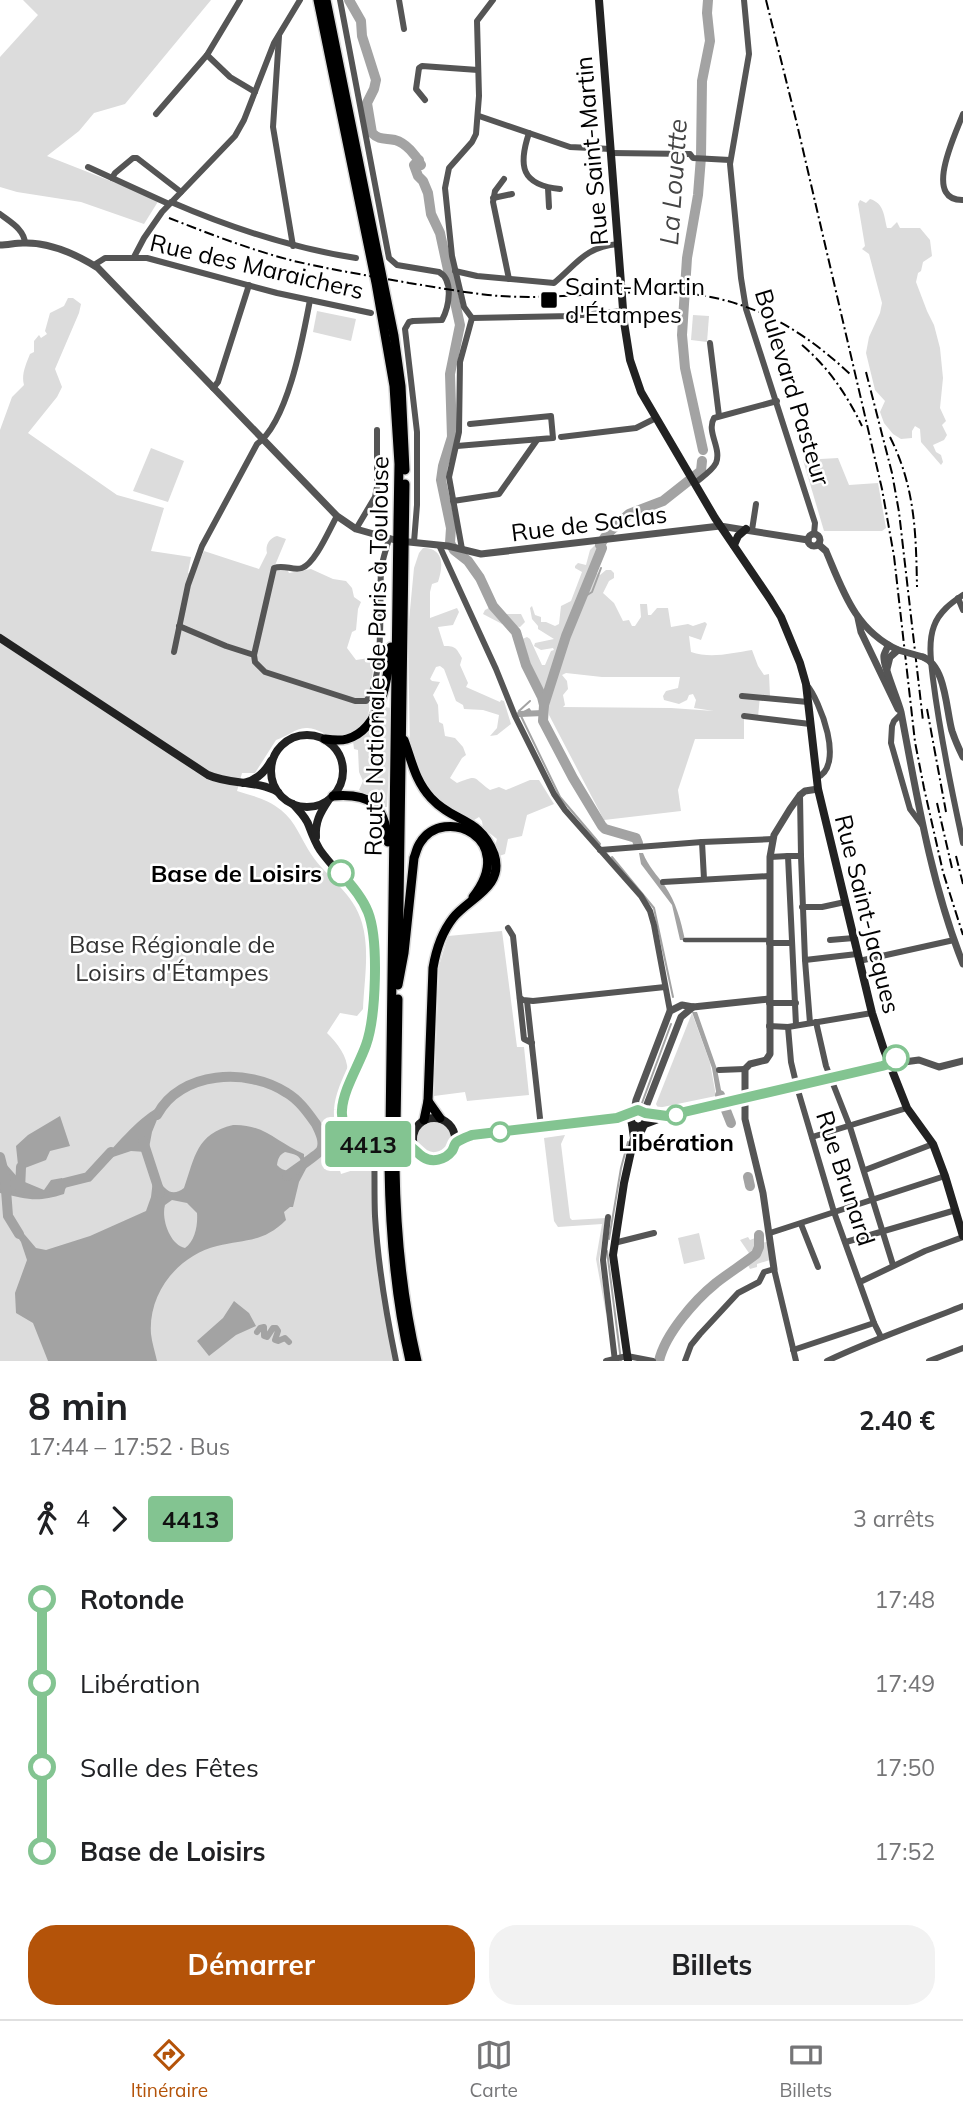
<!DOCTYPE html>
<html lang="fr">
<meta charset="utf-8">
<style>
:root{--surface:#fff;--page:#f2f2f2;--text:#202124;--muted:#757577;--line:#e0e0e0;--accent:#b45309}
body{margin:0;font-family:Mulish,sans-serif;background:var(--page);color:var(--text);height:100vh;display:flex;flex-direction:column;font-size:26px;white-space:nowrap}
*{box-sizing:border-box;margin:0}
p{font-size:23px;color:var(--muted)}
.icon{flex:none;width:38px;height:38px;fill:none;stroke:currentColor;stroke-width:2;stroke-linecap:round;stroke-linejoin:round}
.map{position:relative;height:1361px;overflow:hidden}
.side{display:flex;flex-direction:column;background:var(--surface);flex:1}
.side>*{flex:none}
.badge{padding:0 14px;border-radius:5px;font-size:24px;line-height:46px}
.map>.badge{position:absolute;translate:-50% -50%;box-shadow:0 0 0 4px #fff}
.legs{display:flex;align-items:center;gap:10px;height:77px;padding:0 28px;font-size:23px}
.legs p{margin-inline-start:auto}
.head{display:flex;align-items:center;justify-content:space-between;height:119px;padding:0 28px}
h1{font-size:38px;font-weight:700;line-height:52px}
.button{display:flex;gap:14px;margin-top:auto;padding:14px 28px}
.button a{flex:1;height:80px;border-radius:28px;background:var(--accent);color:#fff;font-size:28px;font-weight:700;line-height:80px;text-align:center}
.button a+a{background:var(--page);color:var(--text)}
ul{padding:0 28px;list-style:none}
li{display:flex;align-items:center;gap:24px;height:84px;font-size:26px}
li i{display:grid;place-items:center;width:10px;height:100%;margin:0 9px;background:currentColor}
li i::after{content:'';width:18px;height:18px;margin:-9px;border:5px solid;border-radius:50%;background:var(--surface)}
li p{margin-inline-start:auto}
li:first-child i{background:linear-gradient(#0000 50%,currentColor 0)}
li:last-child i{background:linear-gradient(currentColor 50%,#0000 0)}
.tabs{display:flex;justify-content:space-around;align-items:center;height:98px;border-top:2px solid var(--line);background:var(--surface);font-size:19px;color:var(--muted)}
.tabs a{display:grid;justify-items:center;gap:4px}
.tabs .current{color:var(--accent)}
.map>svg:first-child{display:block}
.green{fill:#dcdcdc;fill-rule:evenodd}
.water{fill:#a3a3a3;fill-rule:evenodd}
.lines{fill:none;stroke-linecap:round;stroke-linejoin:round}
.stream{stroke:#a3a3a3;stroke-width:2}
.canal{stroke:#a3a3a3;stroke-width:6}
.river{stroke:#a3a3a3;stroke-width:10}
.primary-casing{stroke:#dbdbdb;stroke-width:12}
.pedestrian{stroke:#555;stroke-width:4.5}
.minor{stroke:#555;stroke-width:6}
.tertiary{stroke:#555;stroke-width:7}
.secondary{stroke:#222;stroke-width:8}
.primary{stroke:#000;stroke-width:9}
.rail{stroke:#000;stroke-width:2;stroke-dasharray:10 3.5 2 3.5;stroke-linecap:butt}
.primary-bridge-casing{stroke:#dbdbdb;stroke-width:12;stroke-linecap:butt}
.tertiary-bridge{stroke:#555;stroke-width:7}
.primary-bridge{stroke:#000;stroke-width:9}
.line-1-casing{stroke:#fff;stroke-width:16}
.line-1{stroke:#83c491;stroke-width:10}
.poi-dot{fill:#000;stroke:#fff;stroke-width:2.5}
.stop-1-dot{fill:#fff;stroke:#83c491;stroke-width:3.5}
.labels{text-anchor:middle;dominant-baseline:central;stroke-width:5;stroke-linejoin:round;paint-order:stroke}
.street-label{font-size:24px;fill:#000;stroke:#fff}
.poi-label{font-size:24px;fill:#000;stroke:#fff;text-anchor:start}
.stop-label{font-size:24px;font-weight:bold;fill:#000;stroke:#fff;text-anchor:end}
.park-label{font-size:24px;fill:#333;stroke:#fff}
.water-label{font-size:26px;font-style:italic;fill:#444;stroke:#fff}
</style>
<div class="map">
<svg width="963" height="1361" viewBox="0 0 963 1361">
<rect width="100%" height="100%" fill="#fff"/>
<g class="green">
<polygon points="23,0 211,0 125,104 94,113 79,131 47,156 159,200 144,224 81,202 17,192 0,187 0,57 38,15"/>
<path d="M870 199C884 203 884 216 887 228H891L897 222 900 228H920L930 240 932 256 923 262 921 271 918 273 916 282 927 311 934 325 940 348 943 378 940 408 946 421 942 425 947 435 944 440 933 445 936 452 941 455 943 462 941 465 921 442 920 429 915 426 912 431V438L901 439 893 434 884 423 880 412 885 401 875 390 866 353 869 337 880 313 882 303 869 254 862 249 865 246 858 204 860 200 866 203Z"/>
<path d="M68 298H73L81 304 79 313 55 369 62 387 57 397 28 433 117 495 164 508 151 551 191 557 188 573 194 574 204 551 259 569 267 553C265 546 269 538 277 536L286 539 273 570 287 569 289 573 311 569 333 579 346 581 352 588 354 597 361 602 358 609 356 630 352 632 347 648 356 660 369 658 372 659C374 671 372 680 369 692 367 699 371 707 368 714 364 724 349 736 338 737 327 738 318 727 306 728 295 728 287 737 276 740L255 773H242L237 791C253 796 268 799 281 810 296 822 301 839 311 854 327 878 354 893 362 923 370 950 364 982 363 1009L357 1016 340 1013 327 1033C340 1046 352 1062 346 1081 344 1088 340 1095 338 1102 334 1121 335 1156 341 1174L366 1166 372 1162 379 1279 394 1361H0V430L12 397 24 385C21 375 26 364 30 354L34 352V341L39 335 41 338 47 334 45 331 50 313 64 306Z"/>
<polygon points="317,311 356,319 351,341 313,332"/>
<polygon points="693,315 709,316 707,342 691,340"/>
<polygon points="151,448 184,461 168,502 133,491"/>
<polygon points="838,458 849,485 878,483 886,528 882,531 824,531 803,460"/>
<path d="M597 543 601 544 596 563 597 573 600 575 606 570H611L614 573V578L609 581 603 593 614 603 623 621 629 620 632 626H635L641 617 640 604H647L648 615H651L657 608H668L671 627 688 624 693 626 705 622 707 624 701 640 689 636 691 652C711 659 732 653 752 650L758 666 764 675 769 674 770 696H760L758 717 744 715V739H695L678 790 681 811 604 820 549 715C548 691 536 686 523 669V664L530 661 526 651 517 644 518 641 527 637 530 639 542 665H545L551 651 554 650 553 648 541 650 534 646 535 643 554 639 538 629V626L532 619 530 608 532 606 535 615 541 617V622H546L555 626 559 624 561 606 571 601 582 572 575 568V566L578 563 586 565 590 550ZM566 673 602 677H680L678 688 666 691 663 696 664 700 679 704 687 700 689 695 693 694 696 700 694 708 714 711 671 708 563 707 565 705 563 695 568 689 567 681 562 675Z"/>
<path d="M423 548C445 548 443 567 438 582L432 584 430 592V618L457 608 459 612 453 625 438 627 444 646C456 646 456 648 462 658L460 665 468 683 466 687 500 702 501 700 504 701 511 724 497 735 490 736 497 728 499 715 483 710 464 709 463 705 456 701 444 669 440 666 436 667 430 679 432 681 440 682 433 695 438 705 439 722 443 724 445 736 455 738 463 747 466 755 462 758 450 778 457 783C480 774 472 778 490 790L499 787 506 790 530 780H539L554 804 527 815 522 836 508 839 505 854 496 857 494 849 497 839 483 828 482 821 479 817 474 820H461L423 786 410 751 408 631 414 568 419 553Z"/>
<polygon points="489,608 503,614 521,614 525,622 520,627 502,624 483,614 485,610"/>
<polygon points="386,707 390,708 392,715 391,761 389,766 387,807 384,807 359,790 363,781 359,772 358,750 354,749 353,741 374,726"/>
<polygon points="502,931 517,1047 524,1047 529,1095 467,1101 465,1092 434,1096 439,966 448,936"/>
<polygon points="692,1013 710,1063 716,1096 658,1108 656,1104"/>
<circle cx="434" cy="1139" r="17"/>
<polygon points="565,1135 561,1144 570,1218 572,1220 606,1218 599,1260 607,1310 606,1314 596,1259 602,1224 558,1227 554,1221 544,1138"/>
<polygon points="699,1233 705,1259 684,1264 678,1238"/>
<polygon points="748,1237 750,1240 755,1238 756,1243 768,1242 770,1260 757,1264 757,1267 750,1269 747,1263 749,1261 747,1258 751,1256 740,1240"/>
</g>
<g class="water">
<path d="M639 853H643C648 866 657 875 665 886 676 902 681 921 685 940H680L672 905 641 864Z"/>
<polygon points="692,1012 697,1012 717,1069 722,1095 717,1097 712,1068"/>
<path d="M163 1105 152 1132 149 1148 146 1152 131 1151 101 1161C119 1142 139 1116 163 1105Z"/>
<polygon points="60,1116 70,1146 50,1151 46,1160 25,1168 18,1165 16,1146 28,1135"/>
<path d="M233 1125C265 1124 277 1143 304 1154V1159L308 1165 299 1182 293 1207H290L284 1212 286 1220C263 1243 245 1239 217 1246 177 1256 148 1294 151 1334 152 1343 155 1352 157 1361H48L33 1323 16 1313 15 1293 27 1260 21 1242 9 1224 14 1222 36 1248 46 1250 90 1236 146 1211 151 1197 153 1180 157 1178C165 1189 171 1198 184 1188 195 1157 196 1134 233 1125ZM285 1152C294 1154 302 1155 301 1165 293 1172 284 1173 277 1165 278 1159 279 1155 285 1152ZM172 1200 187 1203 197 1213C198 1225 195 1241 185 1248 170 1245 161 1219 165 1205Z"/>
<path d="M5 1163 20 1180 44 1190 51 1180 62 1178 66 1186 64 1194C36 1203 28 1199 0 1193V1164Z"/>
<polygon points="234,1301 249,1313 256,1326 236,1335 209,1356 197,1341 223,1318"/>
</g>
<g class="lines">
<g class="stream">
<polyline points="581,599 592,592 601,568"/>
<polyline points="530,701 519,711 520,714 560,797 600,844"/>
<polyline points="520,714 529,709 532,714 543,713"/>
<polyline points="612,857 654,908 673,997"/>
<polyline points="642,1103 671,1024"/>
<polyline points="609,1239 621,1168 628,1142"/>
<polyline points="607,1251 621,1361"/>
</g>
<g class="canal">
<polyline points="520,714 543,713"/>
<polyline points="257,1332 260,1328 264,1327 264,1336 267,1337 273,1328 276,1328 278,1331 275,1340 278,1341 285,1338 289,1342"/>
</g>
<g class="river">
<path d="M349 0 361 21 362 36 376 80 374 89 367 103 372 133C379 140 385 138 395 140 406 143 416 155 421 165"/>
<polyline points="419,160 414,165 418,176 423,181 428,193 431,214 440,233 460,325 450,374 452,437 443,466 441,480 451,528 450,543 454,550 468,561 480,578 493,606 516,632 526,665 542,697 544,705 543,721 573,778 602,826 605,829 636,838 638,843"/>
<polyline points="703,450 685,368 682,335 687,258 698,195 701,157 702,81 710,41 707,13 708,0"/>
<polyline points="544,705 566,636 602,548 600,545 607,534 629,514 663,501 701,471 702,461"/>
<polyline points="720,1095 731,1123"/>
<path d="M157 1115C180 1071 248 1067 287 1093 299 1100 308 1113 316 1124 320 1132 325 1142 321 1150 319 1154 293 1171 287 1176"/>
<polyline points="143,1141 160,1193"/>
<polyline points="0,1157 5,1177 8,1216 19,1234"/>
<polyline points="748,1177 750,1186"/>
<polyline points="20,1190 21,1167"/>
<polyline points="54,1191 64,1183 88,1177 111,1152"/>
<path d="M659 1361C665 1334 695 1300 716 1283 729 1273 743 1264 756 1254L759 1247V1235"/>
</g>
<g class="primary-casing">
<g id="primary">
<polyline points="318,0 376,283 394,386 399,464 398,521 390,1129"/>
<polyline points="326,0 394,336 401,386 405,470"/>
<path d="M325 739C332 740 340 741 347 739 382 729 388 676 391 647"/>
<path d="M404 740C412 761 415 781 431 798 454 823 480 817 494 854 505 887 469 898 453 918 442 932 436 950 433 968L428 1101 424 1120"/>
<path d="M333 796C370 793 385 804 388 842"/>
<polyline points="398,974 405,484"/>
<path d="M398 985 404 953 414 858C416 853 417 847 420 843 444 804 519 839 473 897"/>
<polyline points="428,1101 440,1118"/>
<polyline points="396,1127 398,999"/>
<path d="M389 1167C390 1233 395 1297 410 1361"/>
<path d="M395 1167C396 1233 402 1297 417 1361"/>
</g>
</g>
<polyline class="pedestrian" points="685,940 769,940"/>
<g class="minor">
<path d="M340 0 389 258 397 265 439 272C454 280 449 307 442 320L413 321 409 322 405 329 417 432V505L414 542"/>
<polyline points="399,0 404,29"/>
<polyline points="744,0 749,54 730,164 741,278 746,309 815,523 814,534"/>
<polyline points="279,36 273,127 293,246"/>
<polyline points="207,55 230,77 255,92"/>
<polyline points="425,100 416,89 419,68 422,66 478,70"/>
<polyline points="156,114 207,55 240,0"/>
<path d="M963 114C956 133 922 201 963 200"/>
<polyline points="479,116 570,147 611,149"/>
<path d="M529 133C518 166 521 185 560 189"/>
<polyline points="611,153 690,154 693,158 730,160"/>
<polyline points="88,167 169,204"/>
<polyline points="112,178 115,173 133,158 137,158 181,192"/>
<polyline points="504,179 495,191 493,202 509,279"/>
<polyline points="548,188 549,207"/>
<polyline points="493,198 512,194"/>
<path d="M171 202C231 228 291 248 356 258"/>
<path d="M0 214C10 222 24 229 25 243"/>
<polyline points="134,257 144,238 162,212 235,136 244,120 274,43 300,0"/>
<polyline points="94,265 105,258 147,258 277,293 371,313"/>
<path d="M455 271 477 276 554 283C578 263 585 247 618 244"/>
<polyline points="472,318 464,307 452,256 445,188 449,168 472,142 476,134 479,96 477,21 493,0"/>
<polyline points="472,318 572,316 623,311"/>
<polyline points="710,343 719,416"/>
<polyline points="213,388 218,382 249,285"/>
<polyline points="561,437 636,428 656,418"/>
<polyline points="457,446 553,438 551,416 470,424"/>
<path d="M695 483C702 477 712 471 716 463 722 448 706 432 714 418L777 401"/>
<polyline points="453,501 499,494 537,440"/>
<polyline points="356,529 375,497 377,487 377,430"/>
<polyline points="752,530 756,504"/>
<polyline points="439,545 496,669 515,716 554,794 565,810 641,896 650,911 654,925 670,1011"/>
<polyline points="462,549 449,477 459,432 460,362 472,318"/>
<path d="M963 595C951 603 939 612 934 626 928 642 931 662 933 679 940 734 951 788 963 843"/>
<polyline points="958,598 963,610"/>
<path d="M179 626 226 646 254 655 255 662 265 672 355 701H366C385 683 379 598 381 571 382 560 386 550 389 539"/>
<path d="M174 652 188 585 202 546 257 444C288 422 303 337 310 300"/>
<path d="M254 655 274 568C284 564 293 571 302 568 315 564 330 528 337 516"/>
<path d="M806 684C820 700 846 767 816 778"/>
<polyline points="742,696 808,702"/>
<polyline points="901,714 894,721 892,726 891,743 910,809 922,825"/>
<polyline points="744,716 810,724"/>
<polyline points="800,795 801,856"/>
<polyline points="702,842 704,879"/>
<polyline points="600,850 702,842 773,839"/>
<polyline points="770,857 788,856"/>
<polyline points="663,882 769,876"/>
<polyline points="802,907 822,907 845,902"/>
<polyline points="508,928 513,936 524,1039 532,1043"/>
<polyline points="830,940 854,938"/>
<polyline points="769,943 792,943"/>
<polyline points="805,960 857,954"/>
<polyline points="859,961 954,940"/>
<polyline points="520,998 523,1000 533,1001 665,987"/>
<polyline points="527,1001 541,1127"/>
<polyline points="769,1003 796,1003"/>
<polyline points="816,1022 826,1066 850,1127 893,1265"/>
<polyline points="796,1025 788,856 801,856 805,960 810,1023"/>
<polyline points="769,1026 788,1027 872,1013"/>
<polyline points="788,1027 791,1062 797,1087 834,1212 874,1323 881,1337"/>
<polyline points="719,1070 745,1069"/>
<polyline points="812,1137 907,1108"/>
<path d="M374 1145C375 1169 374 1193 375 1216 378 1265 386 1313 396 1361"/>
<polyline points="865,1170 933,1144"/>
<polyline points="608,1217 603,1260 615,1361"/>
<polyline points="801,1224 818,1267"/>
<polyline points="770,1233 945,1176"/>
<polyline points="846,1242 956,1210"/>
<polyline points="614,1243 654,1233"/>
<polyline points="860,1282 925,1251 963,1237"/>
<polyline points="793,1350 874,1323"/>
<polyline points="606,1361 627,1356 653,1361"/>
<polyline points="685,1361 691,1345 700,1334 738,1293 759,1282 764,1272 774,1269 796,1361"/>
<path d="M827 1361C871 1340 918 1324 963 1306"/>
<polyline points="929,1361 963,1348"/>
</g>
<g class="tertiary">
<path d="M0 245C8 245 15 243 23 243 50 242 76 254 98 268L337 516 356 529 395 540"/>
<circle cx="814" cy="540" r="6"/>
<polyline points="409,542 448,546 481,554 720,526 808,540"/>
<path d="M818 544 826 551C843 591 855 630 898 650L890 657 887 669"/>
<polyline points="858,618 861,632 898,709"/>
<path d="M888 645C887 649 885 652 884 655 882 664 898 699 901 712 917 797 931 883 963 964"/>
<path d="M923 657C946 666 946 710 952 731 955 740 959 749 963 757"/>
<polyline points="889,1064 919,1060 939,1067 963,1061"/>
<polyline points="634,1111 636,1100 670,1011 682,1005 693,1007 769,999"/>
<polyline points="644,1112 681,1017 693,1007"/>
<polyline points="774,1269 763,1193 745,1119 745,1069 750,1064 766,1060 770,1054 770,857 774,835 790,809 800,795 805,791 818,789"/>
</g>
<g class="secondary">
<polyline points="599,0 624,322 630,360 641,392 715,518 770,599 781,617 800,663 806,684 818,789 872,1013 884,1050 907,1108 933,1144 945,1176 963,1236"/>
<polyline points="734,545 738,536 746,529"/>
<path d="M0 638 208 775C230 785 257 780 278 792"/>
<circle cx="307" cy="771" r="36"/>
<path d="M244 783C257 780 265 772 271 761"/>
<path d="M293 804C299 811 306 817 309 826 312 834 315 842 320 850 339 877 366 894 373 928 377 951 375 1001 371 1024 367 1052 331 1107 347 1130 362 1153 380 1141 400 1143 405 1143 411 1146 415 1148"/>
<path d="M316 837C315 822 320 813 328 801"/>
<circle cx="434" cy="1139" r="21"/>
<polyline points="645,1124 666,1116 889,1064"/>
<polyline points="636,1142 647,1118 642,1110 634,1111 630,1117 632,1124 638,1127 643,1125"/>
<polyline points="455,1143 472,1135 617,1118 632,1112"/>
<polyline points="628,1361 613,1255 624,1183 634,1138 632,1124"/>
</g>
<use href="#primary" class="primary"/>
<g class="rail">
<polyline points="766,0 796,120 882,489 894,556 915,742 924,788 943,872 963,935"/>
<path d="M169 218C210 234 251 250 294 261 332 270 371 276 409 283 435 287 461 292 488 295 546 301 604 291 662 292 739 293 797 324 851 375"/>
<path d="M802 345C829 368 847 395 862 426"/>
<polyline points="866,372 892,473 899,512 923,721"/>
<path d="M890 437C915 487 916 532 917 587"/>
<polyline points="927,709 946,812"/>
<polyline points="937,803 952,868"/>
<polyline points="956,856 963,884"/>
</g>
<g class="primary-bridge-casing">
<g id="primary-bridge">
<polyline points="389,1167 390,1138"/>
<polyline points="395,1167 396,1127"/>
</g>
</g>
<polyline class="tertiary-bridge" points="898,650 923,657"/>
<use href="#primary-bridge" class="primary-bridge"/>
</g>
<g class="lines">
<g class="line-1-casing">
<path id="line-1" d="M341 873C351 885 362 897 368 912 379 940 376 1017 366 1045 359 1065 343 1090 342 1110 341 1121 346 1132 355 1138 371 1150 384 1140 401 1143 412 1144 415 1152 423 1157 432 1163 445 1160 452 1151 454 1148 454 1144 457 1142 461 1139 467 1137 472 1135L617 1118 638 1110 645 1113 667 1116 882 1066 889 1064 896 1058"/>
</g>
<use href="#line-1" class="line-1"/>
</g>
<rect class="poi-dot" x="540" y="291" width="18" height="18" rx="3.5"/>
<g class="stop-1-dot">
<circle cx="341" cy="873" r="12"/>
<circle cx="896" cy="1058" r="12"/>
<circle cx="676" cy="1115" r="9"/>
<circle cx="500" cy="1132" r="9"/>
</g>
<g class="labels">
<g class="street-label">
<text transform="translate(591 151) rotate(-95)">Rue Saint-Martin</text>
<text transform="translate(257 266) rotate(13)">Rue des Maraichers</text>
<text transform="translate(793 387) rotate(73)">Boulevard Pasteur</text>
<text transform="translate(589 523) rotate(-7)">Rue de Saclas</text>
<text transform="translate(376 656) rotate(-89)">Route Nationale de Paris à Toulouse</text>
<text transform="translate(868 914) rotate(76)">Rue Saint-Jacques</text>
<text transform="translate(846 1178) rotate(72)">Rue Brunard</text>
</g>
<g class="poi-label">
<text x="565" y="286">Saint-Martin<tspan x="565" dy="28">d'Étampes</tspan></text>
</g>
<g class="stop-label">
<text x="322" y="873">Base de Loisirs</text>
<text x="676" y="1142" text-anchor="middle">Libération</text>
</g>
<g class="park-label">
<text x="172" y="944">Base Régionale de<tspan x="172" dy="28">Loisirs d'Étampes</tspan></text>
</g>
<g class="water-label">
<text transform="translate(673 182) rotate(-86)">La Louette</text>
</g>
</g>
</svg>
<b class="badge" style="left:368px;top:1144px;background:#83c491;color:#111">4413</b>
</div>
<section class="side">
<div class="head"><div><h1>8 min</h1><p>17:44 – 17:52 · Bus</p></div><b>2.40 €</b></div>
<div class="legs"><svg class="icon" aria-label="walk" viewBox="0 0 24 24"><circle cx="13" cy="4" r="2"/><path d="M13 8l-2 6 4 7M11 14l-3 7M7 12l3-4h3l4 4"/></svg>4<svg class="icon" aria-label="forward" viewBox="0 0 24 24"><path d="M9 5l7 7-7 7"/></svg><b class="badge" style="background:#83c491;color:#111">4413</b><p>3 arrêts</p></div>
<ul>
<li><i style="color:#83c491"></i><b>Rotonde</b><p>17:48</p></li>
<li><i style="color:#83c491"></i><span>Libération</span><p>17:49</p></li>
<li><i style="color:#83c491"></i><span>Salle des Fêtes</span><p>17:50</p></li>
<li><i style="color:#83c491"></i><b>Base de Loisirs</b><p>17:52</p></li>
</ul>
<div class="button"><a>Démarrer</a><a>Billets</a></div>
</section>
<nav class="tabs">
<a class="current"><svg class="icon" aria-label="directions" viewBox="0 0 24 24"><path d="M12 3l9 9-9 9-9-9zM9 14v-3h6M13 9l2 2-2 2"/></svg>Itinéraire</a>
<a><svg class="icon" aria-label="map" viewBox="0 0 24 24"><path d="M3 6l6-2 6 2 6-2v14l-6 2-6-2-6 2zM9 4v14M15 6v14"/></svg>Carte</a>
<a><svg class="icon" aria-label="tickets" viewBox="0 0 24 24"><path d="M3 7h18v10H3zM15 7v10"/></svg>Billets</a>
</nav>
